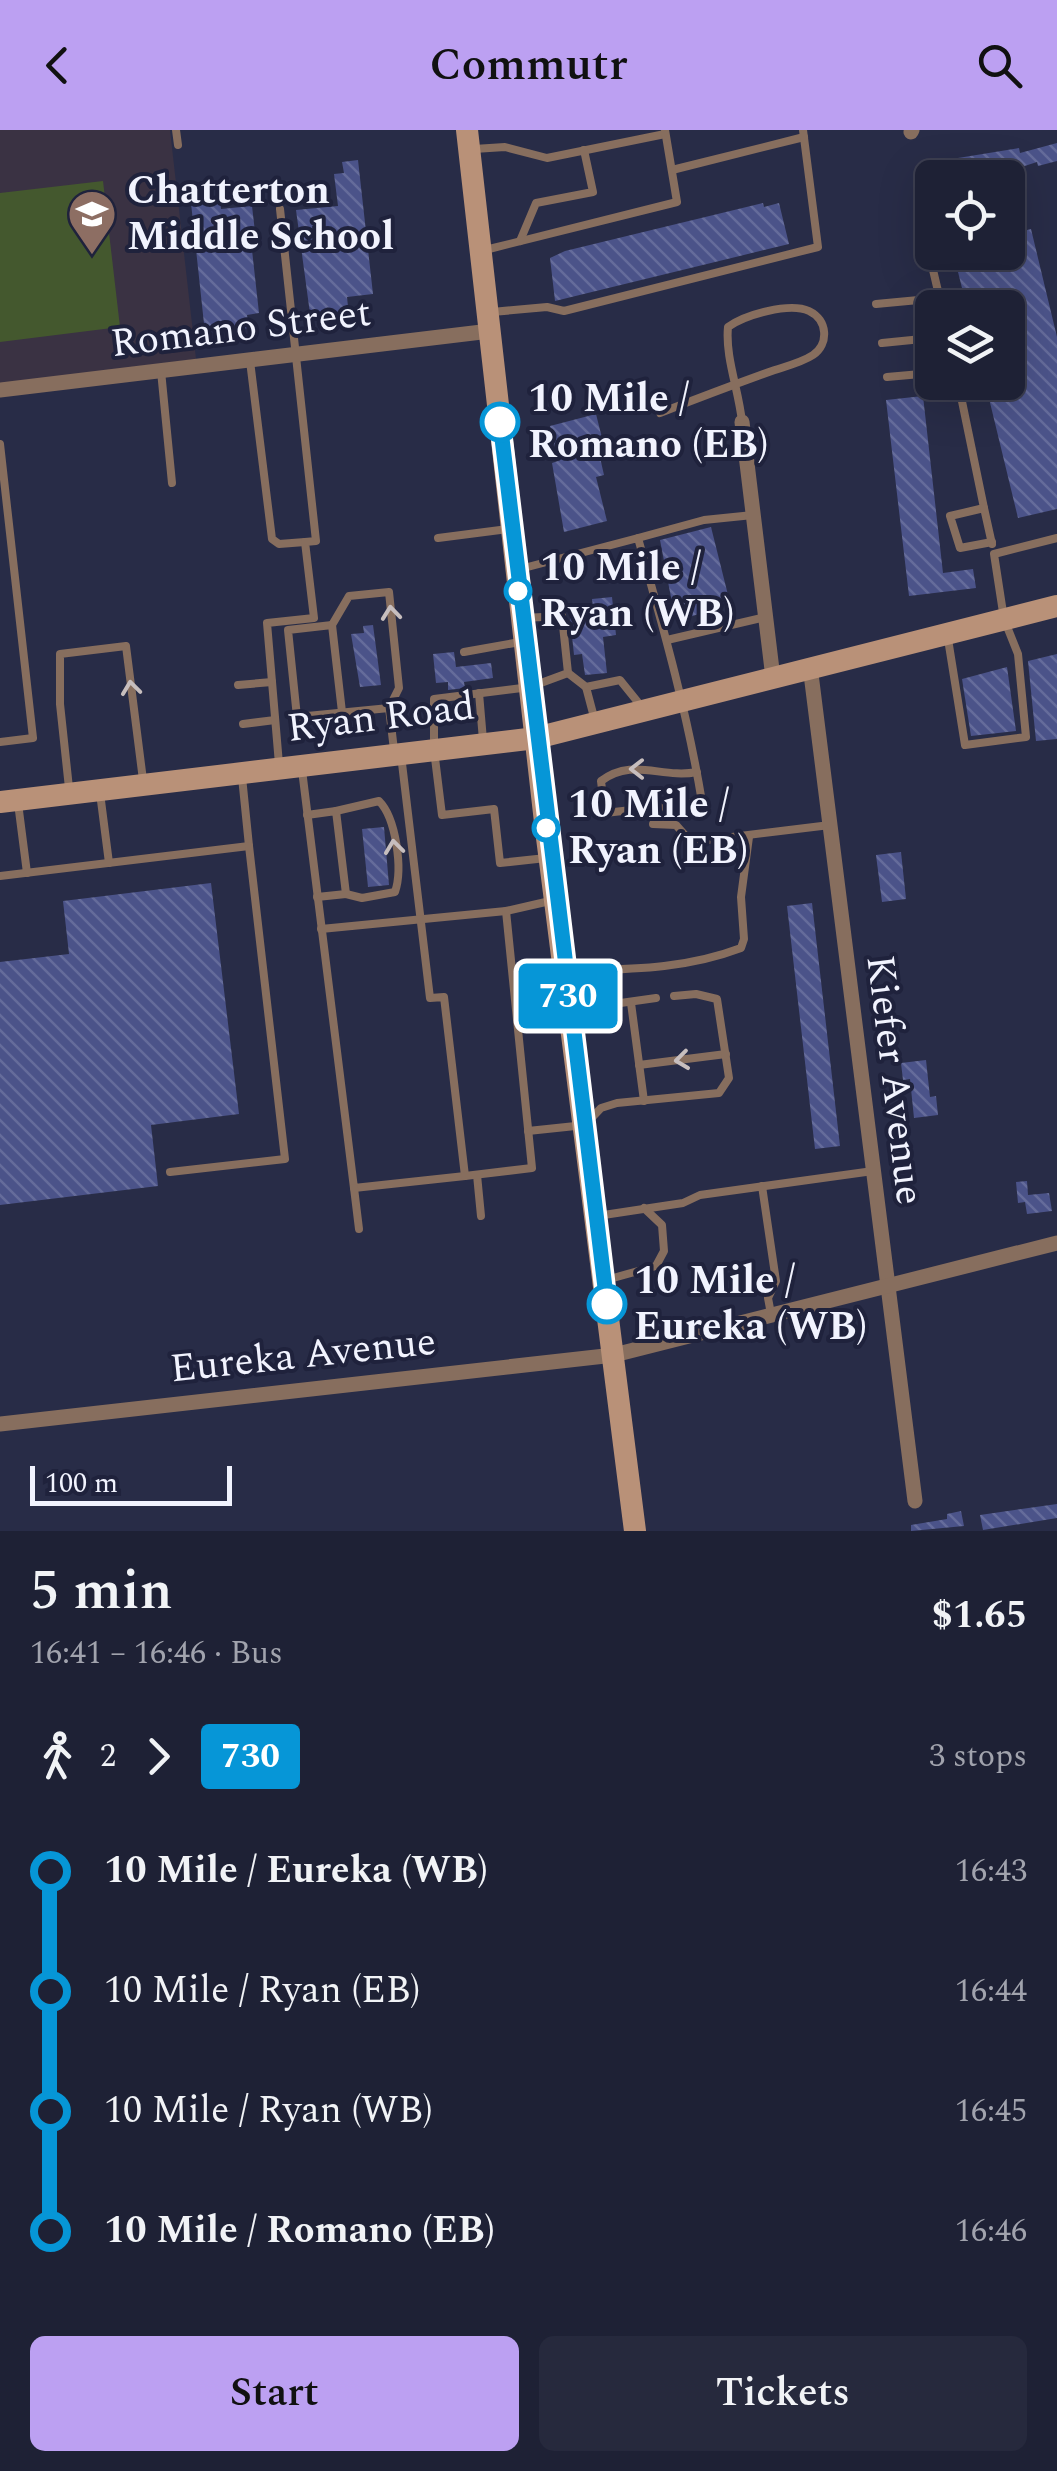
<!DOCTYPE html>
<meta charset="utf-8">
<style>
:root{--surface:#1e2135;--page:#26293d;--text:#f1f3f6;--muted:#a1a3ad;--line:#3c3e50;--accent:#bca0f2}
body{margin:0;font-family:Spectral,serif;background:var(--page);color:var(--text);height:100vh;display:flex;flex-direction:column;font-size:38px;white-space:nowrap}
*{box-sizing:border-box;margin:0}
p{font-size:32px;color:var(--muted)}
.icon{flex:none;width:55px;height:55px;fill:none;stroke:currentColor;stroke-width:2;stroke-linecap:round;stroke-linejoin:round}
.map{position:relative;height:1401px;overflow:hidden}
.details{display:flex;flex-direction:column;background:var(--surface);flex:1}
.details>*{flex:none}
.badge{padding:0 20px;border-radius:8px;font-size:35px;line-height:65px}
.fabs{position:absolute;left:915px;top:30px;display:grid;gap:20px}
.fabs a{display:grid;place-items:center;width:110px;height:110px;border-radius:15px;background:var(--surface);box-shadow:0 10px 40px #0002,0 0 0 2px var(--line);font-size:50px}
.scale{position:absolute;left:30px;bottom:25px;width:202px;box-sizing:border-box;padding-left:10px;border:5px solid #f1f3fe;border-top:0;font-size:28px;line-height:35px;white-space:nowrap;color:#f1f3fe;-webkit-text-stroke:8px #1f223c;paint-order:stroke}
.map>.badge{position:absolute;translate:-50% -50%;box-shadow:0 0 0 5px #fff}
.legs{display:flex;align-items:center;gap:15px;height:110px;padding:0 30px;font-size:32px}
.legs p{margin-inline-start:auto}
.head{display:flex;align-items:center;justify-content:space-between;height:170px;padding:0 30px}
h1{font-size:55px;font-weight:600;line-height:75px}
.button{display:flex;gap:20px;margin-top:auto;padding:20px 30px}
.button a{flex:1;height:115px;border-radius:15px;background:var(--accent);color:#111;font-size:40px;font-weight:600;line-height:115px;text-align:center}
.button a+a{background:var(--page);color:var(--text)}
ul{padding:0 30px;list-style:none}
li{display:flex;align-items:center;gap:35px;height:120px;font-size:38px}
li i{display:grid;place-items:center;width:15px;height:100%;margin:0 12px;background:currentColor}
li i::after{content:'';width:25px;height:25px;margin:-12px;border:8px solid;border-radius:50%;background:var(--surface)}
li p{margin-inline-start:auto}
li:first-child i{background:linear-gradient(#0000 50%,currentColor 0)}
li:last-child i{background:linear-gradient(currentColor 50%,#0000 0)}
header{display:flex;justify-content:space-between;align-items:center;height:130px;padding:0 30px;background:var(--accent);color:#111;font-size:45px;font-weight:600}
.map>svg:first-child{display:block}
.education{fill:#3a3243}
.park{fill:#44582e}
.building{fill:url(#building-back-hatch)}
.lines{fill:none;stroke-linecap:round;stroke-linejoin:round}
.service{stroke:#876e5e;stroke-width:8}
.minor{stroke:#876e5e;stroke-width:15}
.secondary{stroke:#b99178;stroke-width:22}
.oneway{stroke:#c7bebe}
.line-1-casing{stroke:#fff;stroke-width:22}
.line-1{stroke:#0696d7;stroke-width:15}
.stop-1-dot{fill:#fff;stroke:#0696d7;stroke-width:5}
.labels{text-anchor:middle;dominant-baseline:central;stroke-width:8;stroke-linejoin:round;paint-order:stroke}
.poi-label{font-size:40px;font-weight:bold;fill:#f1f3fe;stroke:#1f223c;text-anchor:start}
.street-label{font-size:40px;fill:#f1f3fe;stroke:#1f223c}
.stop-label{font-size:40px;font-weight:bold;fill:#f1f3fe;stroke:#1f223c;text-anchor:start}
</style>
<header><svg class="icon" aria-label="back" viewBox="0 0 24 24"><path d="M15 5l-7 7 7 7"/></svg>Commutr<svg class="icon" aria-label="search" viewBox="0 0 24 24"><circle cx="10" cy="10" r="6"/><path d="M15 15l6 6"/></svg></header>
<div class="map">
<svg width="1057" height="1401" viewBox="0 0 1057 1401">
<defs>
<pattern id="building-back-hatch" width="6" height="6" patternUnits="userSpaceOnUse" patternTransform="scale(2.5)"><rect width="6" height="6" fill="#4b5389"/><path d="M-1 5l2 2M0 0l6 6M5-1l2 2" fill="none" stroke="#656c9b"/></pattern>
</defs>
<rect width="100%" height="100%" fill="#282c47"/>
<polygon class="education" points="0,0 170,0 196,229 0,254"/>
<polygon class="park" points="103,51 120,197 0,212 0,63"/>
<g class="building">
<polygon points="1057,13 1057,31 1038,36 1037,32 988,48 963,48 958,28 1019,18 1020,23"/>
<polygon points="358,30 373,164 347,167 349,186 311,191 296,80 338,76 334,44 344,43 342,32"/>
<polygon points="220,70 221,79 252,76 255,102 250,102 259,183 247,185 249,198 205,203 191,73"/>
<polygon points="763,73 764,77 779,73 789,114 555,171 550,128 565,121"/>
<polygon points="1031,99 1057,207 1057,379 1018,388 985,252 1008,252 1008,178 967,178 953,122 1008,122 1008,105"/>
<polygon points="923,266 943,443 973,439 976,458 909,466 886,270"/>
<polygon points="596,284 602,308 596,310 604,345 596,347 607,391 564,402 552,333 558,331 550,296"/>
<polygon points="711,397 730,473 684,489 674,483 660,410"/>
<polygon points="612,467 616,505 603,507 607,543 585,545 582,524 574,525 570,487 594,485 592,469"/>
<polygon points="373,495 381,555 360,557 351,504 364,503 363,496"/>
<polygon points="454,522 456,537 491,533 493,548 464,552 465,558 448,560 448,552 436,553 433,524"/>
<polygon points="1057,524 1057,609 1036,611 1028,531"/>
<polygon points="1007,537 1016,601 971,606 962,549"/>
<polygon points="384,697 389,755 368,757 362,699"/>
<polygon points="901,722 906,769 882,772 876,725"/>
<polygon points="211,753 239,984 151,995 158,1056 0,1075 0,832 69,824 63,771"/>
<polygon points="812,773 840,1016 815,1019 787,776"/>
<polygon points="926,930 930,967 936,966 938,985 914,988 910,949 903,950 901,933"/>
<polygon points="1027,1051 1028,1065 1049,1063 1052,1081 1027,1084 1025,1072 1018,1073 1016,1052"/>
<polygon points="1057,1374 1057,1388 983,1400 980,1385"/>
<polygon points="961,1381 964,1396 911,1401 911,1395 947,1389 947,1384"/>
</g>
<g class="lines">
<g class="service">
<polyline points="176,0 178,15"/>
<polyline points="474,19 505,17 547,28 665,4"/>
<polyline points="672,40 804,7"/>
<polyline points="520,111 536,73 593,62 584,20"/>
<polyline points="485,120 677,72 665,0"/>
<polyline points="929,123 942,178"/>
<polyline points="876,174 940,168"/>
<polyline points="492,182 547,177 564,181 818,117 803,0"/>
<polyline points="882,213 932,208"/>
<polyline points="250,231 272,409 279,414 305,412"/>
<polyline points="161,241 172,353"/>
<polyline points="887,247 932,243"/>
<polyline points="958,252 984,378 950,386 960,418 992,412"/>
<path d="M660 283C696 269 733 255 769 242 783 237 801 233 813 225 829 214 828 190 809 181 789 172 745 185 728 197 725 227 739 261 742 292"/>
<polyline points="0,314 33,608 0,612"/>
<polyline points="984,378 992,414"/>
<polyline points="438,408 508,399"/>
<polyline points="638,408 704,390 753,385"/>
<path d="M520 439 638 408C663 497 687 581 702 672L605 683 601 651C633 627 661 649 697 642"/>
<polyline points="523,488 562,486 568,543 530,557 434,569 434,620 442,685 494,679 500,733 546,728"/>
<polyline points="332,495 288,500 297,587 389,578"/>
<polyline points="948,509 965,615 1026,607 1018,524 1004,489 994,424 1057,408"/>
<polyline points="667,510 766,487"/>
<polyline points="464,522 520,512"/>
<polyline points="568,543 586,557 620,550 641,576"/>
<polyline points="238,555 272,552"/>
<polyline points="586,557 595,591"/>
<polyline points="479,563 483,610"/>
<polyline points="342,582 332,495 349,466 389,462 399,558 389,578 394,620"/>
<polyline points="243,594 275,590"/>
<polyline points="279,634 267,493 314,488 305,412 316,411 280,79"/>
<polyline points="302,640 354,1058 465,1046 444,867 430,868 401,625"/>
<polyline points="69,658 60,574 60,524 126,516 143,650"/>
<polyline points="100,663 109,733"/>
<polyline points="18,673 27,743"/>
<path d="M336 681 379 671C396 688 403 739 395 762L362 768 346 764"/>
<polyline points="307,685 336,681 346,764 317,767"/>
<polyline points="653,694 676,695 691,712 830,695"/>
<polyline points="0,746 249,716 242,647"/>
<polyline points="321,799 506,781 550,771"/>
<path d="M566 841C627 839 683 840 741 818L744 809 741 767 749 707"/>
<polyline points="631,873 644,971"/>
<polyline points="571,880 656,868"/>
<polyline points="639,935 726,924"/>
<polyline points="528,1001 585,995 601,978 617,973 719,963 729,948 717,869 696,864 674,866"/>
<polyline points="170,1042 285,1029 249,716"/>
<polyline points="477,1045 481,1086"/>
<polyline points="465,1046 532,1038 506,781"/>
<polyline points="762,1056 776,1151 768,1168 771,1184"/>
<polyline points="354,1058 359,1099"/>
<polyline points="597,1086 683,1073 700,1065 873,1041"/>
<polyline points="606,1150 656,1136 664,1121 662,1095 644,1078"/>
</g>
<g class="minor">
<polyline points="911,2 912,0"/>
<polyline points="0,260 490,201"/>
<polyline points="742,292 773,548"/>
<polyline points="810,536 915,1371"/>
<polyline points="0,1294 614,1225 1057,1113"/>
</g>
<g class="secondary">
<polyline points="467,0 545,692 635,1401"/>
<polyline points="0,672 536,608 1057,476"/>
</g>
</g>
<defs><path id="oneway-chevron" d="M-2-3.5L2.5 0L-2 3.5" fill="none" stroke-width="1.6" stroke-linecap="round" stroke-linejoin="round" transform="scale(2.5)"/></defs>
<g class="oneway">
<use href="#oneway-chevron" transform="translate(391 483) rotate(-96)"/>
<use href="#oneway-chevron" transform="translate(131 558) rotate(-97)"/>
<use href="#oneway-chevron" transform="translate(637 639) rotate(-180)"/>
<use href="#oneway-chevron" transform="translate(394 717) rotate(-97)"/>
<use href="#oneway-chevron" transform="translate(682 930) rotate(173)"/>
</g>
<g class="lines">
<g class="line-1-casing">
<polyline id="line-1" points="500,292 607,1174"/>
</g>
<use href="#line-1" class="line-1"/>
</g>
<defs>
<g id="school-pin" transform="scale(2.5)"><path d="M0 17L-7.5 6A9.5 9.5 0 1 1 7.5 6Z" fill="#8d6e63" stroke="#1f223c"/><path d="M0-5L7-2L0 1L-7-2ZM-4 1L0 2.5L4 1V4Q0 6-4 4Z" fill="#fff"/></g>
</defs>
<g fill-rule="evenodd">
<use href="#school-pin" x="92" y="84"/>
</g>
<g class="stop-1-dot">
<circle cx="500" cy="292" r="18"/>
<circle cx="518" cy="461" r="12"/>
<circle cx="546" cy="698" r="12"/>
<circle cx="607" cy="1174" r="18"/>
</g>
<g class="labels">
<g class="poi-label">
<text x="127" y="61">Chatterton<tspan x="127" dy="46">Middle School</tspan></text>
</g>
<g class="street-label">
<text transform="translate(241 199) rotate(-7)">Romano Street</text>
<text transform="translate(381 588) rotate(-7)">Ryan Road</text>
<text transform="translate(894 950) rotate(83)">Kiefer Avenue</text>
<text transform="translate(303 1226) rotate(-6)">Eureka Avenue</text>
</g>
<g class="stop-label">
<text x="528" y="269">10 Mile /<tspan x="528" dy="46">Romano (EB)</tspan></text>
<text x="540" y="438">10 Mile /<tspan x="540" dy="46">Ryan (WB)</tspan></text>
<text x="568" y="675">10 Mile /<tspan x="568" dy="46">Ryan (EB)</tspan></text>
<text x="634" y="1151">10 Mile /<tspan x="634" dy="46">Eureka (WB)</tspan></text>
</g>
</g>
</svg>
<div class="fabs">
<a><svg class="icon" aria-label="locate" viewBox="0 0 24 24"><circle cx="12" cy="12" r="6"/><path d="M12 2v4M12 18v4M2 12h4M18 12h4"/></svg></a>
<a><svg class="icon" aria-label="layers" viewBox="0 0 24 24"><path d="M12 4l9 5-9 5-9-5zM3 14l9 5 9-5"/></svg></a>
</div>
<div class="scale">100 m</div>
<b class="badge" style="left:568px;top:866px;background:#0696d7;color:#fff">730</b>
</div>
<section class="details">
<div class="head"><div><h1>5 min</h1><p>16:41 – 16:46 · Bus</p></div><b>$1.65</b></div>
<div class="legs"><svg class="icon" aria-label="walk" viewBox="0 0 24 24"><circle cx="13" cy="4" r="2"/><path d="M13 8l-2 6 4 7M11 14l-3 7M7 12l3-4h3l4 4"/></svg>2<svg class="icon" aria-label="forward" viewBox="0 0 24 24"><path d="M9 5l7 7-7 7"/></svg><b class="badge" style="background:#0696d7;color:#fff">730</b><p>3 stops</p></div>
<ul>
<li><i style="color:#0696d7"></i><b>10 Mile / Eureka (WB)</b><p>16:43</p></li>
<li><i style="color:#0696d7"></i><span>10 Mile / Ryan (EB)</span><p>16:44</p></li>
<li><i style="color:#0696d7"></i><span>10 Mile / Ryan (WB)</span><p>16:45</p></li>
<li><i style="color:#0696d7"></i><b>10 Mile / Romano (EB)</b><p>16:46</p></li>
</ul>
<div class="button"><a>Start</a><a>Tickets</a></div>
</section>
